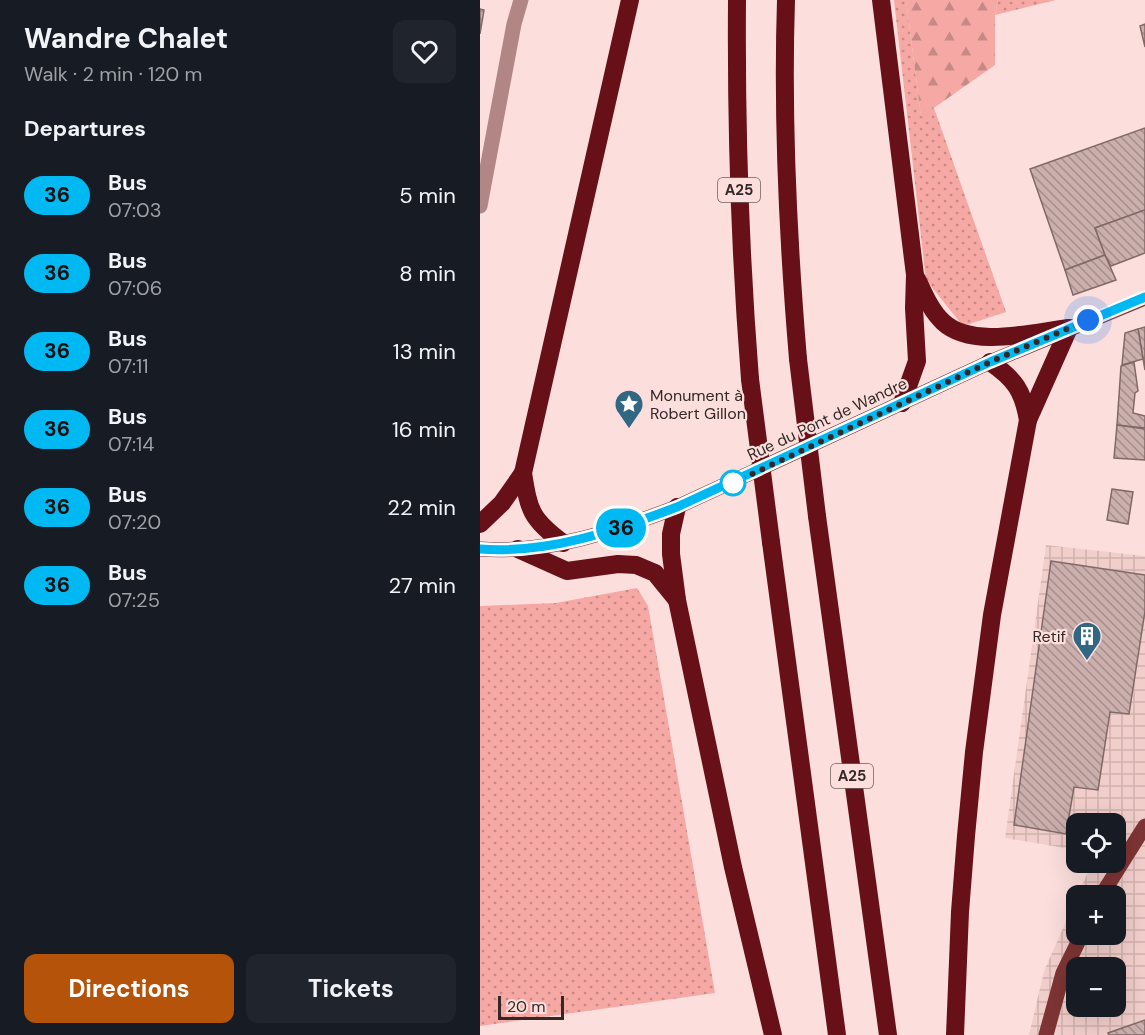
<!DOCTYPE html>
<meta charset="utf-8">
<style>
:root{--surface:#171b24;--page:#20242c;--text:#f1f3f6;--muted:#9ea1a6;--accent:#b45309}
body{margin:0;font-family:"DM Sans",sans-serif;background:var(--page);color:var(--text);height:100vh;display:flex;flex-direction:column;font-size:22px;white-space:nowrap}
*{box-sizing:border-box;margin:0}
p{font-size:20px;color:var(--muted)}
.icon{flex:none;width:33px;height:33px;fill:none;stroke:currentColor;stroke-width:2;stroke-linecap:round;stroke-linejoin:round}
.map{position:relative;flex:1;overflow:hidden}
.side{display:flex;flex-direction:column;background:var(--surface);width:480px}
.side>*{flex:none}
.badge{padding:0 12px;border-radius:20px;font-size:21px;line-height:39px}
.tools{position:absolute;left:586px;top:813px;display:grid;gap:12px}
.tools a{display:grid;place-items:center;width:60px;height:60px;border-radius:12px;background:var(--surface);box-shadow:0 6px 24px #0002;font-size:30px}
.scale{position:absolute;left:18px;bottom:15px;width:66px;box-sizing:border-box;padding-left:6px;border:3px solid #332827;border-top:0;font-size:16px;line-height:21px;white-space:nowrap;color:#332827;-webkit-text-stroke:4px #fcdfdd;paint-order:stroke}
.you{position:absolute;width:30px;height:30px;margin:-15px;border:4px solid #fff;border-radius:50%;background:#1a73e8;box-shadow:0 0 0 9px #1a73e833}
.map>.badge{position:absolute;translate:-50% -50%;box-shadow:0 0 0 3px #fff}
h2{padding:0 24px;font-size:22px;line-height:54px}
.round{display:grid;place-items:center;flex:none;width:63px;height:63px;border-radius:12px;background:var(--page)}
.headline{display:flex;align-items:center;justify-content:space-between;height:102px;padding:0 24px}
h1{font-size:28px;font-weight:700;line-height:45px}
.cta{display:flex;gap:12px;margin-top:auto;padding:12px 24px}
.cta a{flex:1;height:69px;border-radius:12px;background:var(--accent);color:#fff;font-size:24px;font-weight:700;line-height:69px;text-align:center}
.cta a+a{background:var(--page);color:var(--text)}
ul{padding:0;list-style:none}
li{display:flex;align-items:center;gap:18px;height:78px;padding:0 24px}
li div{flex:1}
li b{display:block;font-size:22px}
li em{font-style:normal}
li .badge{min-width:66px;font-weight:700;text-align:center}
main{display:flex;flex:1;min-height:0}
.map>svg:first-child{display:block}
.industrial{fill:url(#industrial-grid);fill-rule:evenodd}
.grass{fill:url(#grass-dots)}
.forest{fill:url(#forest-firs)}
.building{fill:url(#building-back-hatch);stroke:#816967;stroke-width:1.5}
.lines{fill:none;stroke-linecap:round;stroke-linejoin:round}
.minor{stroke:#b28684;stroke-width:15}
.major{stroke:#7e3434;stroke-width:15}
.highway{stroke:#681018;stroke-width:18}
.highway-bridge{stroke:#681018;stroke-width:18}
.line-casing{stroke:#fff;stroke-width:14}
.line{stroke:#00b9f2;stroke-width:9}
.walk{stroke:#332827;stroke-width:6;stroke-dasharray:0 10.8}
.stop-dot{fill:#fff;stroke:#00b9f2;stroke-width:3}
.labels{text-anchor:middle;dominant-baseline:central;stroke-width:4.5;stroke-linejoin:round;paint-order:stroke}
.shield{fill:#fcdfdd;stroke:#6f5f5e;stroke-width:1.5}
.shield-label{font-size:15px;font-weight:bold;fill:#332827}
.poi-label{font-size:16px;fill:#332827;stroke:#fcdfdd;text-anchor:start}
.street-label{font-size:16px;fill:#332827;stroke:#fcdfdd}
</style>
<main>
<section class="side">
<div class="headline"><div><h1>Wandre Chalet</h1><p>Walk · 2 min · 120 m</p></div><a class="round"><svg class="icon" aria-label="heart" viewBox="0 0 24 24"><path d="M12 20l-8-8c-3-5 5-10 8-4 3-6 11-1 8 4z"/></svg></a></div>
<h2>Departures</h2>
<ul>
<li><span class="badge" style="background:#00b9f2;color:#111">36</span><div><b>Bus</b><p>07:03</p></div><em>5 min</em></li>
<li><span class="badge" style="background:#00b9f2;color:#111">36</span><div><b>Bus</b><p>07:06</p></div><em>8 min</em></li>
<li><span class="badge" style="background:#00b9f2;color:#111">36</span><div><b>Bus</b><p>07:11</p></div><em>13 min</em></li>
<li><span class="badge" style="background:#00b9f2;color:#111">36</span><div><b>Bus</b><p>07:14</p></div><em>16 min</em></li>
<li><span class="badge" style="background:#00b9f2;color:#111">36</span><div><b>Bus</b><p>07:20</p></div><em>22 min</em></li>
<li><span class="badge" style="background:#00b9f2;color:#111">36</span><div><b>Bus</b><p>07:25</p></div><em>27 min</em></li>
</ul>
<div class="cta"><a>Directions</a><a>Tickets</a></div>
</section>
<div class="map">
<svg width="665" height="1035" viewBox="0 0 665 1035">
<defs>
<pattern id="industrial-grid" width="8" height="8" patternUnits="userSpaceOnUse" patternTransform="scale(1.5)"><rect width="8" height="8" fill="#f2cecb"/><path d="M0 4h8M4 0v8" fill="none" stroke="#d0b1ae"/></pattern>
<pattern id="grass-dots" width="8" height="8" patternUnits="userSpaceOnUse" patternTransform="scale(1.5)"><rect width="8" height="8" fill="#f5a8a4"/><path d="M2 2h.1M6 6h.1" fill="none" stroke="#c78986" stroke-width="1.8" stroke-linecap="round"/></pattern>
<pattern id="forest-firs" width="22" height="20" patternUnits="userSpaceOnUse" patternTransform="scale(1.5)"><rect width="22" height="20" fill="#f5a8a4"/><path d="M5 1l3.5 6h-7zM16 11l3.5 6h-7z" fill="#c78986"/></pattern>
<pattern id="building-back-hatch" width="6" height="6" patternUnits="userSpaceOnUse" patternTransform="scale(1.5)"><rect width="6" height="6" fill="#caafad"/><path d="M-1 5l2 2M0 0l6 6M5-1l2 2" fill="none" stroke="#a58e8d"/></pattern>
</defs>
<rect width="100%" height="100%" fill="#fcdfdd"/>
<path class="industrial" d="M566 545 665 556V1035H549L564 971 612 863 636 862V824H597V850L525 838ZM597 896H636V934H597ZM597 968H636V1006H597Z"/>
<g class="grass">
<polygon points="414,0 426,0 441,116 454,108 526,312 483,326 446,280"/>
<polygon points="518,0 576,0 515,15"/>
<polygon points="157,588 168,606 235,993 0,1026 0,606 76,603"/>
</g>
<polygon class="forest" points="426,0 518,0 515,15 515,65 441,117"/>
<g class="building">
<polygon points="0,9 4,10 0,34"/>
<polygon points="665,24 665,47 660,26"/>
<polygon points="665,128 665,210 615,228 625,255 585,270 550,169"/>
<polygon points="665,210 665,253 631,266 625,255 615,228"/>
<polygon points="625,255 636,280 593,295 585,270"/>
<polygon points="665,327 665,370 658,329"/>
<polygon points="658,329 663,359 642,365 645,333"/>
<polygon points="654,362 658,391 655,393 653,413 665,416 665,428 637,425 641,366"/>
<polygon points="637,425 665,429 665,460 634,458"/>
<polygon points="632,489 653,492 648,524 627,520"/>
<polygon points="571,561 665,575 665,611 649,714 630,712 618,790 594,787 586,834 534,825"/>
<polygon points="665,1020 665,1035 629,1035 628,1033"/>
</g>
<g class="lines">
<polyline class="minor" points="0,206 34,24 41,0"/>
<g class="major">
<path d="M0 549C69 554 134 531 197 507L510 362 665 298"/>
<polyline points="621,896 665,826"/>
<polyline points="566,1035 583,973 602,934"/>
</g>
<g class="highway">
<path d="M257 0C256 127 260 253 270 379"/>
<path d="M306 0C302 120 308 240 318 359"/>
<polyline points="401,0 435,275 434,308 437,361 422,403"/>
<path d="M437 279C444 294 451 311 463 322 492 349 553 332 589 328"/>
<path d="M510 362C535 379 543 391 548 420"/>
<polyline points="197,507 191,534 191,554 197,600 253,867 293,1035"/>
<polyline points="337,516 408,1035"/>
<polyline points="0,524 22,503 43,473"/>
<polyline points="291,542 357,1035"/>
<path d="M83 543C51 519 49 511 43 473L150 0"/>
<polyline points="38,549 87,571 138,564 156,565 175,573 197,600"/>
<polyline points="475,1035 480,912 486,836 494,752 512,615 548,420 589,328"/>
</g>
<g class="highway-bridge">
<polyline points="318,359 337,516"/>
<polyline points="270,379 291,542"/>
</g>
</g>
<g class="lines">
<g class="line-casing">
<path id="line" d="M0 549C69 554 134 531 197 507L510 362 665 297"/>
</g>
<use href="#line" class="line"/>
<polyline class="walk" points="253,483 510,362 608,320"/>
</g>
<defs>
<g id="sight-pin" transform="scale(1.5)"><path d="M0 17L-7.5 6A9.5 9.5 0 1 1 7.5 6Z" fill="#316782" stroke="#fcdfdd"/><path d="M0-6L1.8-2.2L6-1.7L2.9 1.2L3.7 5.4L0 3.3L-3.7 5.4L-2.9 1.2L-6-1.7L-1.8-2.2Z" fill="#fff"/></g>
<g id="building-pin" transform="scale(1.5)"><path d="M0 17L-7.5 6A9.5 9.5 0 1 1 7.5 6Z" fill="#316782" stroke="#fcdfdd"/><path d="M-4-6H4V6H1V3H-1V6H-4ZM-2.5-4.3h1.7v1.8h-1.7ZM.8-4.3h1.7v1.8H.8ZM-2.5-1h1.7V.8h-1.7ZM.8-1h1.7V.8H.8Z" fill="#fff"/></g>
</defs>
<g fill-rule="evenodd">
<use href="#sight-pin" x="149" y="404"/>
<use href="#building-pin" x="607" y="636"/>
</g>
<circle class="stop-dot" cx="253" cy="483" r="12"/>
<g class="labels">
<g class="shield">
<rect x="238" y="178" width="42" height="24" rx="4.5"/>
<rect x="351" y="764" width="42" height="24" rx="4.5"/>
</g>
<g class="shield-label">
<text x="259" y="190">A25</text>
<text x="372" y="776">A25</text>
</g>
<g class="poi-label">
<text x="170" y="395">Monument à<tspan x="170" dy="18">Robert Gillon</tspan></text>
<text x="586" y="636" text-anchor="end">Retif</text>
</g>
<g class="street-label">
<text transform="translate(347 419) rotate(-25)">Rue du Pont de Wandre</text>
</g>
</g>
</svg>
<div class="tools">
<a><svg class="icon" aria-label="locate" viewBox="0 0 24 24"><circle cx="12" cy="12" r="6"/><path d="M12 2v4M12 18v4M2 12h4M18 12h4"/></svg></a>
<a>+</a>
<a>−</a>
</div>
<div class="scale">20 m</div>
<div class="you" style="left:608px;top:320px"></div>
<b class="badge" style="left:141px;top:528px;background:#00b9f2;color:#111">36</b>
</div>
</main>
